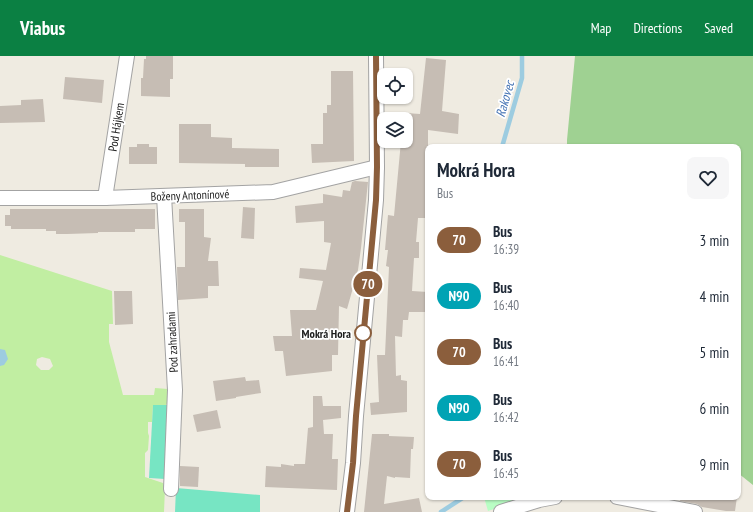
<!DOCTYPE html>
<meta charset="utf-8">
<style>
:root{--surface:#fff;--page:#f6f6f7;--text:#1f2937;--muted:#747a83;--accent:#0b8043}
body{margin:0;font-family:"PT Sans Narrow",sans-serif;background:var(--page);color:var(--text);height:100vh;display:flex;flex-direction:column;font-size:15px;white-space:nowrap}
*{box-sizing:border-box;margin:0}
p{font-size:13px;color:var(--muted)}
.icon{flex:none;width:22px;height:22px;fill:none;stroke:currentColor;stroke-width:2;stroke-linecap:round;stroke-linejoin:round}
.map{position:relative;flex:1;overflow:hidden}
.side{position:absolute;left:425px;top:88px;width:316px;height:356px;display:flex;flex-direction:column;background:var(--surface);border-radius:8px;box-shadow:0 1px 3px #0004}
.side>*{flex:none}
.badge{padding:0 8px;border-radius:13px;font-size:14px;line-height:26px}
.controls{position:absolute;left:377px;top:12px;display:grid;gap:8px}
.controls a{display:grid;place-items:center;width:36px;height:36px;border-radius:8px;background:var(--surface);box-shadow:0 1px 3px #0004;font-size:20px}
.map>.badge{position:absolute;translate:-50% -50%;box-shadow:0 0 0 2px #fff}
.round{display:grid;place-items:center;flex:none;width:42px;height:42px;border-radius:8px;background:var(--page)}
.head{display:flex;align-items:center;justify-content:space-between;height:68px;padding:0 12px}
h1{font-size:19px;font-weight:700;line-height:30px}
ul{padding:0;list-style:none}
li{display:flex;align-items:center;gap:12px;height:56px;padding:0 12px}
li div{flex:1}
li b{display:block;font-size:15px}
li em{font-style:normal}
li .badge{min-width:44px;font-weight:700;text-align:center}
header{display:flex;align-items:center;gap:24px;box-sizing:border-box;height:56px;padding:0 20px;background:var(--accent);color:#fff}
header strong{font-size:19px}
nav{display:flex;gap:22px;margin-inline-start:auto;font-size:14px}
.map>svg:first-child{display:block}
.grass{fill:#c1eea2;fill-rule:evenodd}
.forest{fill:#9fd192}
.park{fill:#b9fec4}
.pitch{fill:#77e5c3}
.water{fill:#9dcce0}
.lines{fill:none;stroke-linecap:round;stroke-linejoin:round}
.stream{stroke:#9dcce0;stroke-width:4.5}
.building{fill:#c6bdb4}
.minor-casing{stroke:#a3a3a3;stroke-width:16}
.minor{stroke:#fff;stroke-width:14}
.line-casing{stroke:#fff;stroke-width:9}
.line{stroke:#8b5e3c;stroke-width:6}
.stop-dot{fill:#fff;stroke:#8b5e3c;stroke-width:2}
.labels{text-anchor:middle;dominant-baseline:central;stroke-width:3.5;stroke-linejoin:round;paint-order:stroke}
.street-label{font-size:12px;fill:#1c1c1c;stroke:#fff}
.stop-label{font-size:12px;font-weight:bold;fill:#1c1c1c;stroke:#fff;text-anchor:end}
.water-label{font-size:13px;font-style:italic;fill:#4271b3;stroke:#fff}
</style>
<header>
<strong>Viabus</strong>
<nav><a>Map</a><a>Directions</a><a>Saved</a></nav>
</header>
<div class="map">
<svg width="753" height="456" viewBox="0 0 753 456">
<rect width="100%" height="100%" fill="#efebe1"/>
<path class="grass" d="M0 199 112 235 113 268H109V286L123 339H154L155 332 168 333V346L166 349H153L152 366H148V377L149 380 148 394 145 397V421L163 427 165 432 164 456H0ZM42 301 50 303 53 310 49 314H41L36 309 37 303Z"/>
<polygon class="forest" points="575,0 753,0 753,429 738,417 738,91 567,91 567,84"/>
<polygon class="park" points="484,441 529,441 488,455"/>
<g class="pitch">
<polygon points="153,349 169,349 165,423 149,422"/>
<polygon points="176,432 260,439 260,456 175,456"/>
</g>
<polygon class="water" points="0,293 5,294 8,303 4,309 0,310"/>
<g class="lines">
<g class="stream">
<polyline points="502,91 522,22 522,0"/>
<polyline points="441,456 464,441"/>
</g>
</g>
<g class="building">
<polygon points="146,0 173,0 173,23 170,23 170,41 141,40 141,22 143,22 144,3 146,3"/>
<polygon points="426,2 446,4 442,55 459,58 458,78 428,74 428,94 425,128 428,128 428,135 426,162 418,162 416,186 419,186 419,202 414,202 412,235 428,236 428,256 409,256 408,264 403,264 402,281 395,280 396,320 401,319 401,324 407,325 407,356 371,359 370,347 379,346 377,299 385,299 389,211 386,210 388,194 385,194 388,159 394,160 401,85 406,85 406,57 420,58"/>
<polygon points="331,15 353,15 354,105 312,107 311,88 323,88 323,57 327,57 327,49 331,49"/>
<polygon points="65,21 104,24 102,47 63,43"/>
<polygon points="43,43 45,66 0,67 0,50 21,49 21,44"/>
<polygon points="179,68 211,68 211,81 232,82 232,92 279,93 279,111 245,111 245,108 179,107"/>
<polygon points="137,88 149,88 149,91 157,91 157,108 129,108 129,91 137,91"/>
<polygon points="355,125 368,126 361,192 358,214 347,253 339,250 338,299 332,299 332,315 286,320 283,295 275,295 273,280 292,280 290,254 316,254 323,225 299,222 300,212 326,214 331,187 324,186 324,165 296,167 295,150 323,147 323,138 342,141 343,134 350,135 352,126"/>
<polygon points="243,151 255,152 254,183 241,182"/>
<polygon points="10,153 155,153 155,173 135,173 135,176 98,176 98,177 67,178 56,178 56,175 46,175 46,173 11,173 11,170 5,170 5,159 10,159"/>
<polygon points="179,153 204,153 204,181 211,182 208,205 218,205 219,230 208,230 208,242 178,244 177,211 185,211 185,166 179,166"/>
<polygon points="114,235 132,235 133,268 115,269"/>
<polygon points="245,321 246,325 259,324 261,337 236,341 236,342 216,345 213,325"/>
<polygon points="313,340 322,340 323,350 341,350 341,362 323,364 324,378 333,378 332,403 338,403 337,434 265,431 266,410 281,411 281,408 294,410 294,408 305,408 308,372 313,371"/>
<polygon points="217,354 221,372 197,376 193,359"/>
<polygon points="372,378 389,378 389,380 414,381 413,393 411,393 410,422 395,421 395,422 387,420 384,448 419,442 422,456 364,456"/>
<polygon points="180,410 199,411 198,431 180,430"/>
<polygon points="681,441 737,441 735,455 726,455 702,451 697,448 680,445"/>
</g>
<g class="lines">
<g class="minor-casing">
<g id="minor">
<polyline points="164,140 175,334 171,433"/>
<polyline points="0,142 105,142 273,136 377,111"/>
<polyline points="105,142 127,0"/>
<polyline points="617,441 695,456"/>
<polyline points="347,456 353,407 356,360 376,144 377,111 376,0"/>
<polyline points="501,456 539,444 555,441"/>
</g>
</g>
<use href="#minor" class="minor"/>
</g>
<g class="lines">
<g class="line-casing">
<polyline id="line" points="347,456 353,407 356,360 376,144 377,111 376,0"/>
</g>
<use href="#line" class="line"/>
</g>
<circle class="stop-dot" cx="363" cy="277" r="8"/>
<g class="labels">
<g class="street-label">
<text transform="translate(116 71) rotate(-81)">Pod Hájkem</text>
<text transform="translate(190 139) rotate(-2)">Boženy Antonínové</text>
<text transform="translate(172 286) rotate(-93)">Pod zahradami</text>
</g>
<g class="stop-label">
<text x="351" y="277">Mokrá Hora</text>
</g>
<g class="water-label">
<text transform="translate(505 43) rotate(-74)">Rakovec</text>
</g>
</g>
</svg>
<div class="controls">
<a><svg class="icon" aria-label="locate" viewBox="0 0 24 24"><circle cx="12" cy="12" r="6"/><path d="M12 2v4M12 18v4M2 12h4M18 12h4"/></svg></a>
<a><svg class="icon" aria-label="layers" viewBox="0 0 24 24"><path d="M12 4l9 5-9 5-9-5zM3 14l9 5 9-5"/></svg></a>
</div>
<b class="badge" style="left:368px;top:228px;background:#8b5e3c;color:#fff">70</b>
<section class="side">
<div class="head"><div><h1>Mokrá Hora</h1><p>Bus</p></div><a class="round"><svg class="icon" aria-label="heart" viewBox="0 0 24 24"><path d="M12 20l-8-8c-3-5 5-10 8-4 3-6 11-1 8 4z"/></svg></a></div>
<ul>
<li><span class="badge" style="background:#8b5e3c;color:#fff">70</span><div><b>Bus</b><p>16:39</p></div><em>3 min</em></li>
<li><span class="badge" style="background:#00a3b4;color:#fff">N90</span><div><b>Bus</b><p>16:40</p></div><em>4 min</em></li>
<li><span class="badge" style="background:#8b5e3c;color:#fff">70</span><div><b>Bus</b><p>16:41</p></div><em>5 min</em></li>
<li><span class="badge" style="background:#00a3b4;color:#fff">N90</span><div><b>Bus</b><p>16:42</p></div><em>6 min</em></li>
<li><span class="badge" style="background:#8b5e3c;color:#fff">70</span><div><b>Bus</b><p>16:45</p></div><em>9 min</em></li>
</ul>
</section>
</div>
